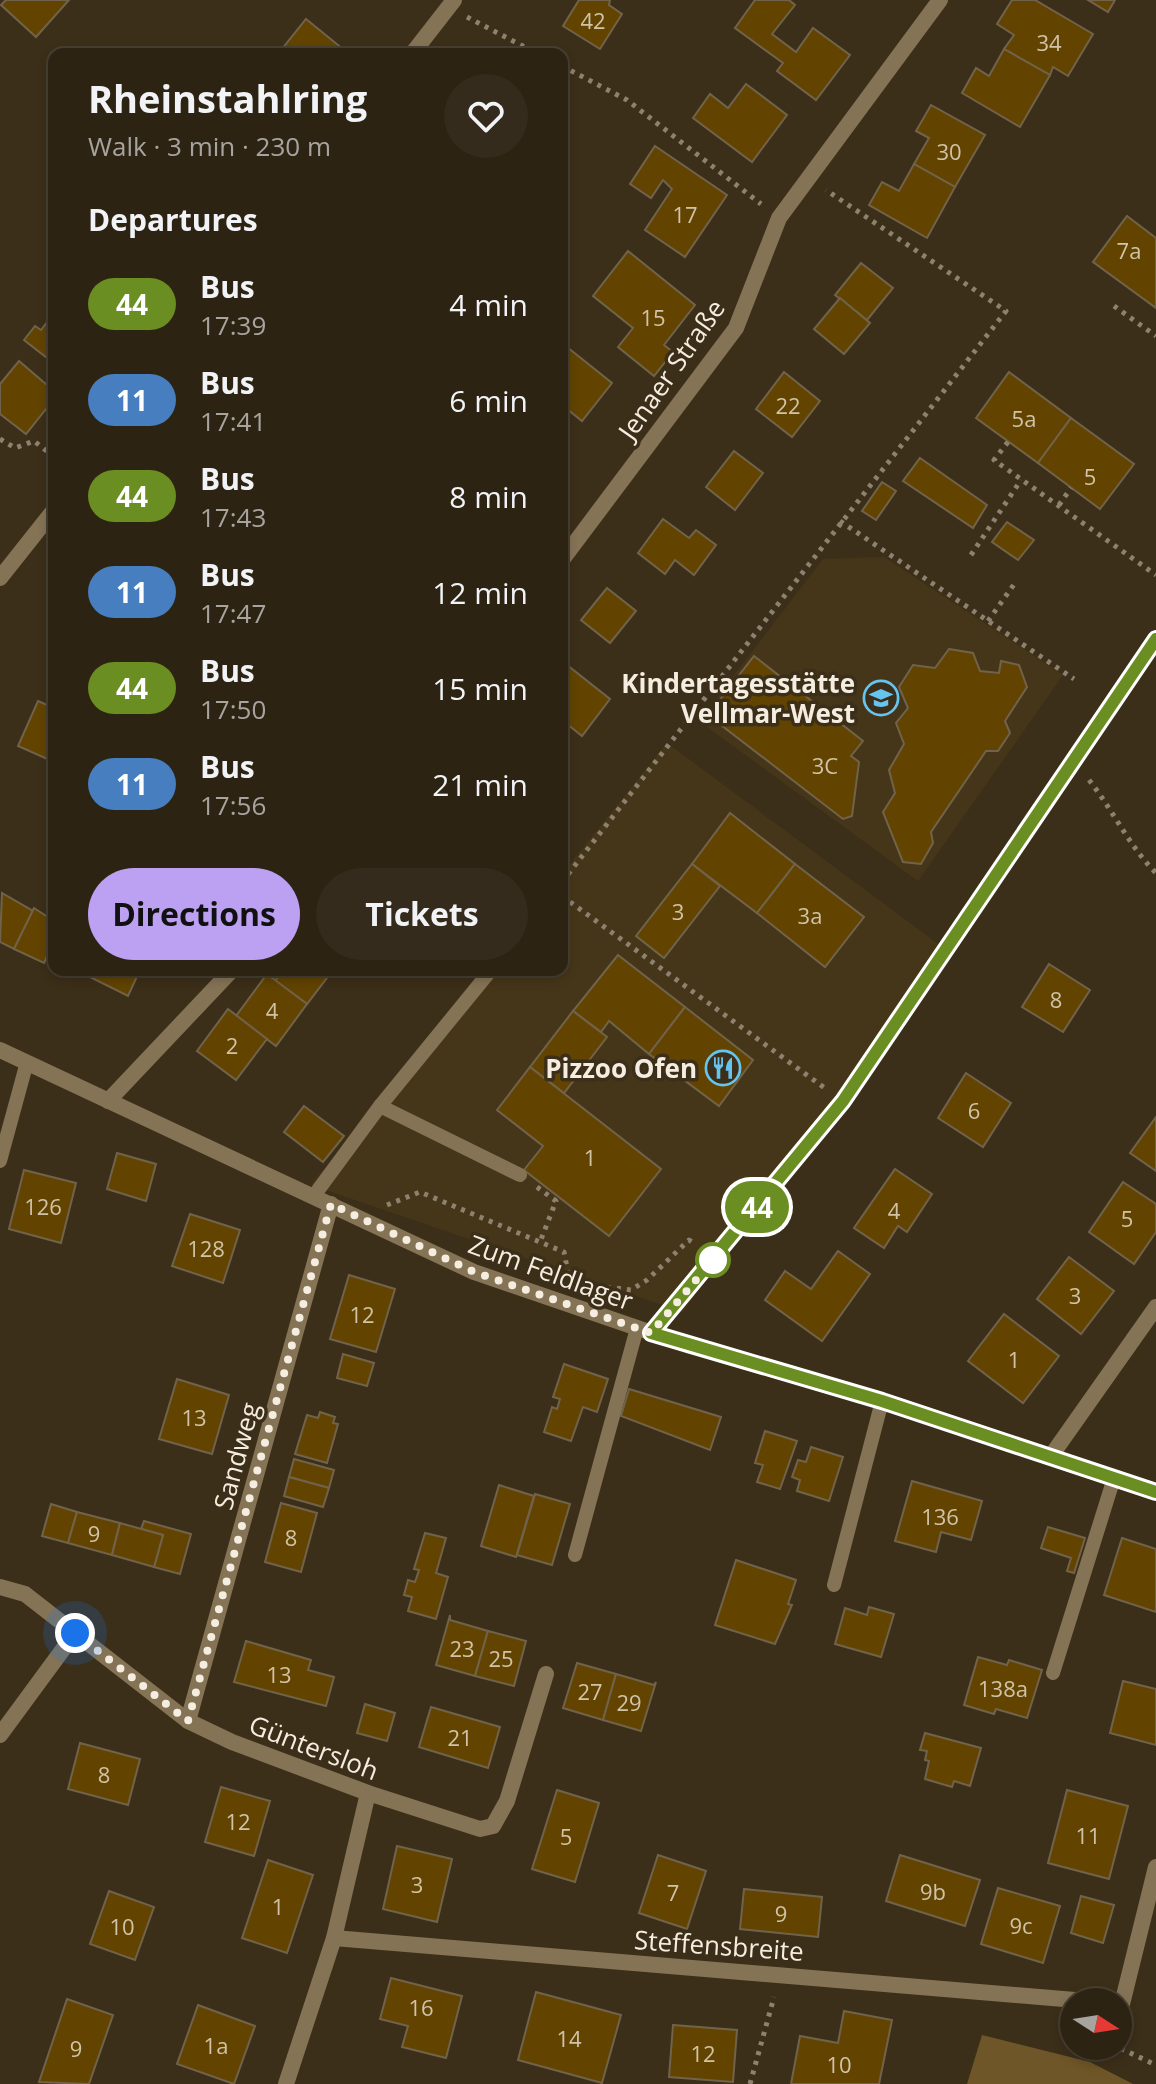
<!DOCTYPE html>
<meta charset="utf-8">
<style>
:root{--surface:#2d2313;--page:#352b1c;--text:#f1f3f6;--muted:#a7a4a0;--line:#484033;--accent:#bca0f2}
body{margin:0;font-family:"Open Sans",sans-serif;background:var(--page);color:var(--text);height:100vh;display:flex;flex-direction:column;font-size:30px;white-space:nowrap}
*{box-sizing:border-box;margin:0}
p{font-size:26px;color:var(--muted)}
.icon{flex:none;width:44px;height:44px;fill:none;stroke:currentColor;stroke-width:2;stroke-linecap:round;stroke-linejoin:round}
.map{position:relative;flex:1;overflow:hidden}
.side{position:absolute;left:48px;top:48px;width:520px;height:928px;display:flex;flex-direction:column;background:var(--surface);border-radius:16px;box-shadow:0 4px 12px #0003,0 0 0 2px var(--line)}
.side>*{flex:none}
.badge{padding:0 16px;border-radius:26px;font-size:28px;line-height:52px}
.needle{width:52px;rotate:102deg}
.buttons{position:absolute;left:1060px;top:1988px;display:grid;gap:16px}
.buttons a{display:grid;place-items:center;width:72px;height:72px;border-radius:50%;background:var(--surface);box-shadow:0 4px 12px #0003,0 0 0 2px var(--line);font-size:40px}
.you{position:absolute;width:40px;height:40px;margin:-20px;border:6px solid #fff;border-radius:50%;background:#1a73e8;box-shadow:0 0 0 12px #1a73e833}
.map>.badge{position:absolute;translate:-50% -50%;box-shadow:0 0 0 4px #fff}
h2{padding:0 40px;font-size:30px;line-height:72px}
.round{display:grid;place-items:center;flex:none;width:84px;height:84px;border-radius:42px;background:var(--page)}
.summary{display:flex;align-items:center;justify-content:space-between;height:136px;padding:0 40px}
h1{font-size:38px;font-weight:700;line-height:60px}
.button{display:flex;gap:16px;margin-top:auto;padding:16px 40px}
.button a{flex:1;height:92px;border-radius:48px;background:var(--accent);color:#111;font-size:32px;font-weight:700;line-height:92px;text-align:center}
.button a+a{background:var(--page);color:var(--text)}
ul{padding:0;list-style:none}
li{display:flex;align-items:center;gap:24px;height:96px;padding:0 40px}
li div{flex:1}
li b{display:block;font-size:30px}
li em{font-style:normal}
li .badge{min-width:88px;font-weight:700;text-align:center}
.map>svg:first-child{display:block}
.built{fill:#463619}
.green{fill:#6f5628}
.building{fill:#624400;stroke:#71634b;stroke-width:2}
.lines{fill:none;stroke-linecap:round;stroke-linejoin:round}
.path{stroke:#8d8270;stroke-width:5;stroke-dasharray:4 6;stroke-linecap:butt}
.service{stroke:#857356;stroke-width:14}
.minor{stroke:#857356;stroke-width:16}
.tertiary{stroke:#857356;stroke-width:16}
.line-casing{stroke:#fff;stroke-width:18}
.line{stroke:#6b8e23;stroke-width:12}
.walk{stroke:#f5ede0;stroke-width:8;stroke-dasharray:0 14.4}
.stop-dot{fill:#fff;stroke:#6b8e23;stroke-width:4}
.labels{text-anchor:middle;dominant-baseline:central;stroke-width:7;stroke-linejoin:round;paint-order:stroke}
.number-label{font-size:22px;fill:#d0c3a8}
.street-label{font-size:26px;fill:#f5ede0;stroke:#3c2f19}
.poi-label{font-size:26px;font-weight:bold;fill:#f5ede0;stroke:#3c2f19;text-anchor:end}
</style>
<div class="map">
<svg width="1156" height="2084" viewBox="0 0 1156 2084">
<rect width="100%" height="100%" fill="#3c2f19"/>
<g class="built">
<polygon points="884,557 1063,675 918,881 699,721 823,559"/>
<polygon points="667,743 941,946 683,1312 311,1185 484,970 562,970 562,874"/>
</g>
<polygon class="green" points="982,2035 1090,2062 1133,2084 967,2084"/>
<g class="building">
<polygon points="6,0 69,0 36,37 1,5"/>
<polygon points="579,0 610,0 609,5 622,14 600,49 563,26"/>
<polygon points="755,0 789,0 795,5 772,34 796,52 813,28 850,55 816,100 777,71 783,63 735,28"/>
<polygon points="1012,0 1035,0 1093,34 1068,76 1053,67 1050,75 1004,49 1014,35 997,24"/>
<polygon points="1088,0 1115,0 1108,12"/>
<polygon points="306,19 349,54 278,54"/>
<polygon points="1004,49 1050,75 1020,127 962,93 976,68 989,76"/>
<polygon points="746,84 787,115 752,162 693,118 710,94 728,108"/>
<polygon points="931,105 985,135 955,187 914,164 929,138 916,131"/>
<polygon points="655,146 727,195 685,257 645,230 672,189 663,180 651,198 630,184"/>
<polygon points="914,164 955,187 927,238 869,205 882,182 899,191"/>
<polygon points="1127,216 1156,238 1156,308 1093,262"/>
<polygon points="628,251 695,305 664,345 673,352 654,376 618,347 633,328 593,296"/>
<polygon points="861,263 893,288 867,320 835,295"/>
<polygon points="840,298 870,323 844,354 814,329"/>
<polygon points="54,313 54,357 51,361 24,340 35,326 41,330"/>
<polygon points="567,347 612,383 582,421 562,405 562,353"/>
<polygon points="19,361 54,391 54,399 26,434 0,414 0,384"/>
<polygon points="784,372 820,401 792,437 756,409"/>
<polygon points="1009,372 1071,418 1038,463 976,418"/>
<polygon points="1071,418 1134,464 1100,509 1038,463"/>
<polygon points="734,451 763,473 735,510 706,487"/>
<polygon points="920,458 987,505 973,528 903,481"/>
<polygon points="882,482 896,491 876,520 862,511"/>
<polygon points="663,519 689,538 696,530 716,545 694,575 675,560 665,574 638,553"/>
<polygon points="1007,522 1034,540 1018,560 992,542"/>
<polygon points="607,588 636,611 610,643 581,620"/>
<polygon points="949,649 973,653 980,671 999,673 1001,661 1019,665 1027,687 1005,721 1010,733 998,751 986,751 931,832 933,843 921,864 903,862 883,812 895,793 889,770 904,744 896,723 908,708 899,687 913,665 935,668"/>
<polygon points="754,656 863,741 851,756 859,762 852,816 843,819 708,715"/>
<polygon points="562,661 610,699 582,736 562,720"/>
<polygon points="38,701 54,708 54,762 18,746"/>
<polygon points="730,813 795,864 757,913 692,864"/>
<polygon points="692,864 720,886 664,958 636,936"/>
<polygon points="795,864 864,917 825,967 757,913"/>
<polygon points="2,893 33,911 14,949 0,942"/>
<polygon points="34,908 54,921 54,941 44,963 14,949"/>
<polygon points="618,955 685,1007 649,1054 609,1021 601,1032 573,1011"/>
<polygon points="1049,964 1090,990 1063,1032 1022,1007"/>
<polygon points="76,970 140,970 128,996"/>
<polygon points="283,970 333,970 307,1004 275,981"/>
<polygon points="267,974 307,1004 276,1046 236,1016"/>
<polygon points="685,1007 753,1060 719,1106 649,1054"/>
<polygon points="228,1009 267,1039 236,1080 197,1051"/>
<polygon points="573,1011 607,1037 564,1093 530,1067"/>
<polygon points="530,1067 661,1169 609,1236 524,1170 543,1146 497,1110"/>
<polygon points="966,1073 1011,1103 983,1147 938,1118"/>
<polygon points="304,1106 344,1136 323,1162 284,1132"/>
<polygon points="1156,1117 1156,1171 1130,1153"/>
<polygon points="117,1153 156,1164 146,1201 107,1189"/>
<polygon points="895,1169 932,1194 907,1232 898,1226 884,1248 854,1228"/>
<polygon points="24,1170 76,1183 61,1243 9,1229"/>
<polygon points="1123,1182 1156,1204 1156,1232 1134,1264 1089,1232"/>
<polygon points="190,1214 240,1230 223,1283 172,1266"/>
<polygon points="838,1251 870,1274 822,1341 765,1300 785,1271 811,1289"/>
<polygon points="1069,1257 1114,1291 1081,1334 1037,1299"/>
<polygon points="349,1275 395,1289 376,1352 330,1339"/>
<polygon points="1004,1314 1059,1356 1023,1403 968,1361"/>
<polygon points="343,1354 374,1363 367,1386 337,1378"/>
<polygon points="564,1364 608,1379 597,1412 583,1407 571,1441 544,1432 552,1407 557,1409 560,1399 553,1397"/>
<polygon points="177,1379 229,1395 212,1454 159,1439"/>
<polygon points="629,1389 721,1417 710,1450 621,1416"/>
<polygon points="320,1412 335,1417 333,1423 338,1424 327,1463 295,1454 307,1415 318,1418"/>
<polygon points="765,1431 797,1441 780,1489 757,1482 763,1465 755,1463"/>
<polygon points="811,1447 843,1457 829,1501 797,1491 800,1480 792,1477 798,1460 806,1462"/>
<polygon points="294,1459 334,1470 329,1488 289,1477"/>
<polygon points="289,1477 329,1488 323,1507 284,1496"/>
<polygon points="912,1481 982,1501 971,1540 941,1532 936,1552 895,1541"/>
<polygon points="499,1485 534,1496 516,1557 481,1546"/>
<polygon points="535,1494 570,1504 552,1565 517,1555"/>
<polygon points="281,1503 317,1513 301,1572 265,1562"/>
<polygon points="51,1504 77,1512 68,1543 42,1536"/>
<polygon points="77,1512 120,1523 112,1555 68,1543"/>
<polygon points="144,1521 191,1534 180,1574 154,1567 163,1535 141,1529"/>
<polygon points="120,1523 163,1535 154,1567 112,1555"/>
<polygon points="1048,1527 1085,1538 1074,1573 1067,1571 1071,1558 1041,1548"/>
<polygon points="425,1533 446,1538 436,1573 448,1577 436,1619 408,1611 412,1597 404,1595 408,1580 415,1582 419,1570 414,1569"/>
<polygon points="1122,1538 1156,1549 1156,1612 1104,1595"/>
<polygon points="736,1560 796,1580 788,1604 792,1605 775,1644 715,1625"/>
<polygon points="869,1607 894,1614 881,1657 835,1644 845,1608 867,1615"/>
<polygon points="450,1615 450,1620 488,1631 475,1676 436,1665"/>
<polygon points="488,1631 526,1641 514,1686 475,1676"/>
<polygon points="246,1641 311,1660 308,1670 334,1677 326,1706 234,1682"/>
<polygon points="978,1657 1007,1665 1009,1660 1042,1670 1027,1718 996,1709 994,1714 964,1705"/>
<polygon points="577,1663 616,1674 603,1720 563,1708"/>
<polygon points="616,1674 654,1685 656,1682 641,1731 603,1720"/>
<polygon points="1123,1681 1156,1689 1156,1745 1110,1733"/>
<polygon points="365,1704 395,1713 387,1741 357,1733"/>
<polygon points="431,1707 500,1727 488,1768 419,1747"/>
<polygon points="925,1733 981,1748 970,1786 954,1781 952,1787 925,1779 929,1761 925,1760 927,1751 920,1750"/>
<polygon points="80,1743 140,1759 128,1805 68,1789"/>
<polygon points="221,1787 270,1801 254,1856 205,1842"/>
<polygon points="557,1790 599,1803 575,1882 532,1869"/>
<polygon points="1067,1790 1128,1806 1109,1879 1048,1863"/>
<polygon points="397,1846 452,1859 437,1922 383,1909"/>
<polygon points="658,1855 706,1871 687,1929 639,1913"/>
<polygon points="900,1855 980,1880 965,1926 886,1901"/>
<polygon points="268,1860 313,1875 287,1953 242,1938"/>
<polygon points="998,1888 1060,1906 1043,1963 981,1944"/>
<polygon points="744,1889 822,1897 818,1937 740,1929"/>
<polygon points="109,1891 154,1907 135,1960 90,1944"/>
<polygon points="1081,1896 1114,1905 1103,1943 1071,1933"/>
<polygon points="391,1978 462,1996 446,2058 402,2047 408,2026 380,2019"/>
<polygon points="536,1992 621,2015 602,2083 518,2060"/>
<polygon points="67,1999 113,2015 89,2084 39,2082"/>
<polygon points="198,2005 255,2026 234,2084 177,2064"/>
<polygon points="844,2011 892,2020 879,2084 791,2084 800,2036 838,2043"/>
<polygon points="673,2025 737,2030 733,2082 669,2077"/>
</g>
<g class="lines">
<g class="path">
<polyline points="467,17 538,54"/>
<polyline points="562,66 627,100 761,204"/>
<polyline points="1114,306 1156,336"/>
<polyline points="0,439 15,448 34,441 54,457"/>
<polyline points="1008,442 994,460 1156,575"/>
<polyline points="1059,505 1071,488"/>
<polyline points="840,521 1074,679"/>
<polyline points="971,555 1021,480"/>
<polyline points="988,621 1015,583"/>
<path d="M1089 780C1113 810 1129 846 1156 873"/>
<polyline points="562,882 1006,311 826,190"/>
<polyline points="562,896 826,1089"/>
<polyline points="537,1187 556,1201 540,1242"/>
<polyline points="387,1205 420,1192 564,1252 569,1278 572,1280"/>
<polyline points="597,1286 631,1290 647,1280 689,1240 695,1244"/>
<polyline points="1126,2028 1122,2049 1156,2065"/>
<polyline points="750,2084 774,1997"/>
</g>
<g class="service">
<polyline points="380,1106 520,1175"/>
<polyline points="0,1161 27,1062"/>
<polyline points="313,1197 380,1106 491,970"/>
<polyline points="575,1555 637,1328"/>
<polyline points="834,1585 882,1401"/>
<polyline points="1053,1673 1114,1478"/>
</g>
<g class="minor">
<polyline points="412,54 454,0"/>
<polyline points="562,560 736,328 779,218 940,0"/>
<polyline points="0,578 54,510"/>
<polyline points="108,1101 232,970"/>
<polyline points="651,1333 843,1101 1156,639"/>
<polyline points="1051,1456 1156,1307"/>
<polyline points="0,1587 25,1594 188,1721 232,1742 368,1793 480,1829 493,1826 507,1801 546,1674"/>
<polyline points="188,1721 331,1204"/>
<polyline points="0,1735 75,1633"/>
<polyline points="334,1938 1099,2002"/>
<polyline points="1118,2004 1122,2004 1156,1867"/>
<polyline points="286,2084 334,1938 368,1793"/>
</g>
<polyline class="tertiary" points="0,1050 474,1272 687,1345 882,1401 1156,1492"/>
</g>
<g class="lines">
<g class="line-casing">
<polyline id="line" points="1156,639 843,1101 651,1333 882,1401 1156,1492"/>
</g>
<use href="#line" class="line"/>
<polyline class="walk" points="75,1633 188,1721 331,1204 474,1272 651,1333 713,1260"/>
</g>
<defs>
<g id="school-ring" transform="scale(1.8)"><circle r="9.5" fill="#3c2f19" stroke="#66c4ef" stroke-width="1.5"/><path d="M0-5L7-2L0 1L-7-2ZM-4 1L0 2.5L4 1V4Q0 6-4 4Z" fill="#66c4ef"/></g>
<g id="restaurant-ring" transform="scale(1.8)"><circle r="9.5" fill="#3c2f19" stroke="#66c4ef" stroke-width="1.5"/><path d="M-5-6h1v4h1v-4h1v4h1v-4h1v5L-1.5 .5V6h-2V.5L-5-1ZM5-6V6H3V1.5H1.5Q1.5-4 5-6Z" fill="#66c4ef"/></g>
</defs>
<g fill-rule="evenodd">
<use href="#school-ring" x="881" y="698"/>
<use href="#restaurant-ring" x="723" y="1068"/>
</g>
<circle class="stop-dot" cx="713" cy="1260" r="16"/>
<g class="labels">
<g class="number-label">
<text x="593" y="20">42</text>
<text x="1049" y="42">34</text>
<text x="949" y="151">30</text>
<text x="685" y="214">17</text>
<text x="1129" y="250">7a</text>
<text x="653" y="317">15</text>
<text x="788" y="405">22</text>
<text x="1024" y="418">5a</text>
<text x="1090" y="476">5</text>
<text x="825" y="765">3C</text>
<text x="678" y="911">3</text>
<text x="810" y="915">3a</text>
<text x="1056" y="999">8</text>
<text x="272" y="1010">4</text>
<text x="232" y="1045">2</text>
<text x="974" y="1110">6</text>
<text x="590" y="1157">1</text>
<text x="43" y="1206">126</text>
<text x="894" y="1210">4</text>
<text x="1127" y="1218">5</text>
<text x="206" y="1248">128</text>
<text x="1075" y="1295">3</text>
<text x="362" y="1314">12</text>
<text x="1014" y="1359">1</text>
<text x="194" y="1417">13</text>
<text x="940" y="1516">136</text>
<text x="94" y="1533">9</text>
<text x="291" y="1537">8</text>
<text x="462" y="1648">23</text>
<text x="501" y="1658">25</text>
<text x="279" y="1674">13</text>
<text x="1003" y="1688">138a</text>
<text x="590" y="1691">27</text>
<text x="629" y="1702">29</text>
<text x="460" y="1737">21</text>
<text x="104" y="1774">8</text>
<text x="238" y="1821">12</text>
<text x="1088" y="1835">11</text>
<text x="566" y="1836">5</text>
<text x="417" y="1884">3</text>
<text x="933" y="1891">9b</text>
<text x="673" y="1892">7</text>
<text x="278" y="1906">1</text>
<text x="781" y="1913">9</text>
<text x="1021" y="1925">9c</text>
<text x="122" y="1926">10</text>
<text x="421" y="2007">16</text>
<text x="569" y="2038">14</text>
<text x="216" y="2045">1a</text>
<text x="76" y="2048">9</text>
<text x="703" y="2053">12</text>
<text x="839" y="2064">10</text>
</g>
<g class="street-label">
<text transform="translate(671 369) rotate(-55)">Jenaer Straße</text>
<text transform="translate(551 1272) rotate(20)">Zum Feldlager</text>
<text transform="translate(236 1456) rotate(-75)">Sandweg</text>
<text transform="translate(314 1747) rotate(21)">Güntersloh</text>
<text transform="translate(719 1945) rotate(4)">Steffensbreite</text>
</g>
<g class="poi-label">
<text x="855" y="683">Kindertagesstätte<tspan x="855" dy="30">Vellmar-West</tspan></text>
<text x="697" y="1068">Pizzoo Ofen</text>
</g>
</g>
</svg>
<div class="buttons">
<a><svg class="needle" viewBox="-14 -14 28 28"><path d="M0-13l5 13h-10z" fill="#e53935"/><path d="M0 13l5-13h-10z" fill="#a7a4a0"/></svg></a>
</div>
<div class="you" style="left:75px;top:1633px"></div>
<b class="badge" style="left:757px;top:1207px;background:#6b8e23;color:#fff">44</b>
<section class="side">
<div class="summary"><div><h1>Rheinstahlring</h1><p>Walk · 3 min · 230 m</p></div><a class="round"><svg class="icon" aria-label="heart" viewBox="0 0 24 24"><path d="M12 20l-8-8c-3-5 5-10 8-4 3-6 11-1 8 4z"/></svg></a></div>
<h2>Departures</h2>
<ul>
<li><span class="badge" style="background:#6b8e23;color:#fff">44</span><div><b>Bus</b><p>17:39</p></div><em>4 min</em></li>
<li><span class="badge" style="background:#477ec0;color:#fff">11</span><div><b>Bus</b><p>17:41</p></div><em>6 min</em></li>
<li><span class="badge" style="background:#6b8e23;color:#fff">44</span><div><b>Bus</b><p>17:43</p></div><em>8 min</em></li>
<li><span class="badge" style="background:#477ec0;color:#fff">11</span><div><b>Bus</b><p>17:47</p></div><em>12 min</em></li>
<li><span class="badge" style="background:#6b8e23;color:#fff">44</span><div><b>Bus</b><p>17:50</p></div><em>15 min</em></li>
<li><span class="badge" style="background:#477ec0;color:#fff">11</span><div><b>Bus</b><p>17:56</p></div><em>21 min</em></li>
</ul>
<div class="button"><a>Directions</a><a>Tickets</a></div>
</section>
</div>
